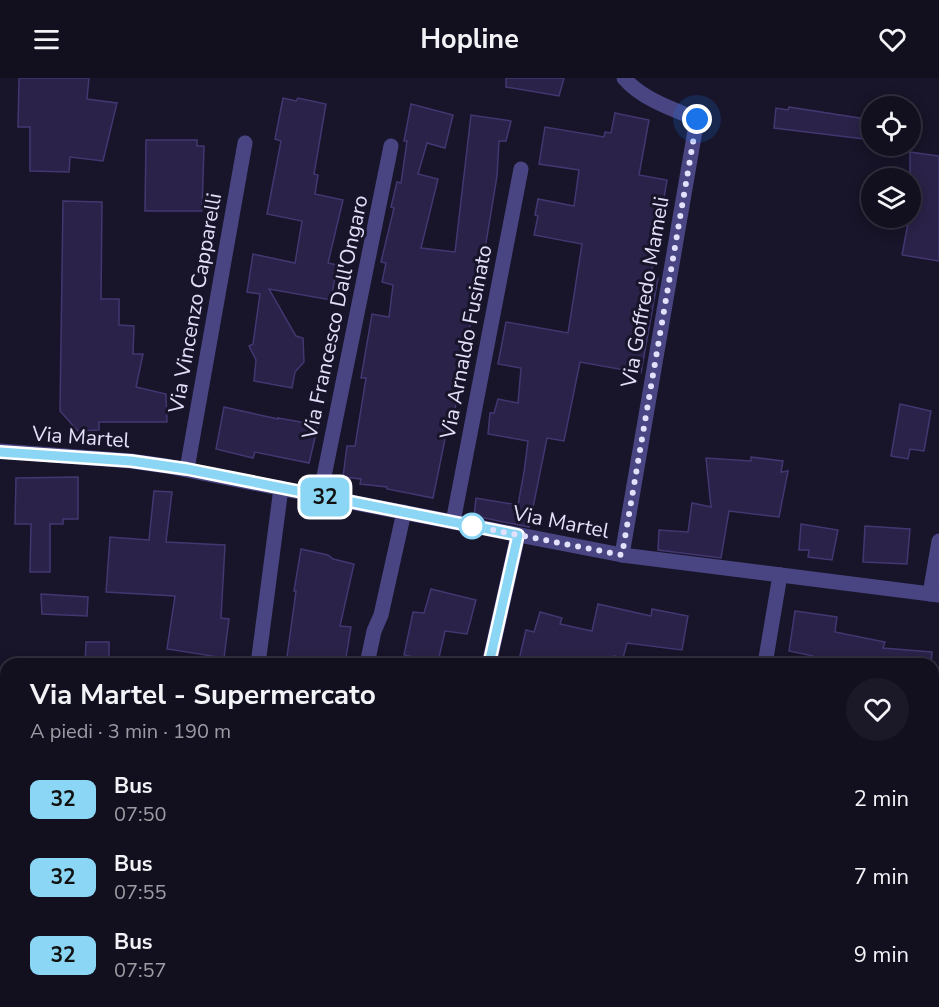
<!DOCTYPE html>
<html lang="it">
<meta charset="utf-8">
<style>
:root{--surface:#120f1f;--page:#1b1828;--text:#f1f3f6;--muted:#9c9ca4;--line:#312f3d}
body{margin:0;font-family:"Nunito Sans",sans-serif;background:var(--page);color:var(--text);height:100vh;display:flex;flex-direction:column;font-size:22px;white-space:nowrap}
*{box-sizing:border-box;margin:0}
p{font-size:20px;color:var(--muted)}
.icon{flex:none;width:33px;height:33px;fill:none;stroke:currentColor;stroke-width:2;stroke-linecap:round;stroke-linejoin:round}
.map{position:relative;flex:1;overflow:hidden}
.sheet{position:absolute;left:0px;top:580px;width:939px;height:350px;display:flex;flex-direction:column;background:var(--surface);border-radius:18px 18px 0 0;box-shadow:0 3px 15px #0003,0 0 0 2px var(--line)}
.sheet>*{flex:none}
.badge{padding:0 12px;border-radius:9px;font-size:21px;line-height:39px}
.fabs{position:absolute;left:861px;top:18px;display:grid;gap:12px}
.fabs a{display:grid;place-items:center;width:60px;height:60px;border-radius:50%;background:var(--surface);box-shadow:0 3px 15px #0003,0 0 0 2px var(--line);font-size:30px}
.you{position:absolute;width:30px;height:30px;margin:-15px;border:4px solid #fff;border-radius:50%;background:#1a73e8;box-shadow:0 0 0 9px #1a73e833}
.map>.badge{position:absolute;translate:-50% -50%;box-shadow:0 0 0 3px #fff}
.round{display:grid;place-items:center;flex:none;width:63px;height:63px;border-radius:32px;background:var(--page)}
.head{display:flex;align-items:center;justify-content:space-between;height:102px;padding:0 30px}
h1{font-size:28px;font-weight:700;line-height:45px}
ul{padding:0;list-style:none}
li{display:flex;align-items:center;gap:18px;height:78px;padding:0 30px}
li div{flex:1}
li b{display:block;font-size:22px}
li em{font-style:normal}
li .badge{min-width:66px;font-weight:700;text-align:center}
header{display:flex;justify-content:space-between;align-items:center;height:78px;padding:0 30px;background:var(--surface);font-size:27px;font-weight:700}
.map>svg:first-child{display:block}
.building{fill:#2a2248;stroke:#433771;stroke-width:1.5}
.lines{fill:none;stroke-linecap:round;stroke-linejoin:round}
.minor{stroke:#484582;stroke-width:15}
.line-casing{stroke:#fff;stroke-width:14}
.line{stroke:#8ad6f4;stroke-width:9}
.walk{stroke:#e3e0fb;stroke-width:6;stroke-dasharray:0 10.8}
.stop-dot{fill:#fff;stroke:#8ad6f4;stroke-width:3}
.labels{text-anchor:middle;dominant-baseline:central;stroke-width:6;stroke-linejoin:round;paint-order:stroke}
.street-label{font-size:21px;fill:#e3e0fb;stroke:#181429}
</style>
<header><svg class="icon" aria-label="menu" viewBox="0 0 24 24"><path d="M4 6h16M4 12h16M4 18h16"/></svg>Hopline<svg class="icon" aria-label="heart" viewBox="0 0 24 24"><path d="M12 20l-8-8c-3-5 5-10 8-4 3-6 11-1 8 4z"/></svg></header>
<div class="map">
<svg width="939" height="929" viewBox="0 0 939 929">
<rect width="100%" height="100%" fill="#181429"/>
<g class="building">
<polygon points="19,0 89,0 87,21 117,25 103,83 70,79 69,94 30,93 30,49 18,49"/>
<polygon points="506,0 564,0 559,18 506,9"/>
<polygon points="283,20 296,23 298,20 326,26 314,96 318,97 315,116 343,122 328,185 337,187 331,222 269,211 296,258 303,260 304,284 295,294 292,310 254,303 256,282 249,268 253,266 260,216 247,214 253,176 295,185 302,143 267,136 281,63 275,61"/>
<polygon points="411,26 453,37 445,70 427,65 418,96 438,101 421,170 455,174 471,37 511,43 506,63 499,63 497,98 485,171 487,171 478,218 455,305 460,306 450,356 446,356 433,420 387,411 387,409 360,406 361,401 343,399 347,368 355,368 366,300 361,300 372,236 389,239 393,207 382,204 386,185 381,184 394,130 391,129 397,104 401,105 407,63 404,63"/>
<polygon points="789,29 872,42 872,62 774,50 776,30 788,32"/>
<polygon points="615,35 649,42 639,97 667,102 662,132 654,168 658,168 650,198 658,200 641,295 580,284 564,363 547,360 529,449 474,438 476,420 518,427 524,394 528,363 488,356 490,335 494,335 498,321 518,325 521,290 498,286 506,244 568,255 582,166 534,157 538,138 535,137 538,121 574,128 579,92 539,86 545,49 604,59 605,54 611,55"/>
<polygon points="146,62 197,62 197,68 204,68 202,133 145,133"/>
<polygon points="910,74 939,78 939,183 902,177 909,140 910,140"/>
<polygon points="63,123 102,124 101,221 119,221 119,247 134,248 133,276 143,276 136,309 166,316 167,344 99,344 99,352 78,353 60,333"/>
<polygon points="900,326 931,333 924,373 910,371 908,381 891,378"/>
<polygon points="224,329 278,341 278,340 318,347 309,385 255,374 253,380 216,371"/>
<polygon points="751,379 783,383 781,394 788,393 779,439 729,433 721,480 658,472 659,452 688,454 692,425 711,429 706,380 751,383"/>
<polygon points="78,399 78,441 63,441 63,446 50,446 50,494 30,494 31,446 15,446 16,400"/>
<polygon points="154,413 172,414 166,464 225,467 221,540 229,541 224,580 167,571 175,518 106,514 110,459 149,462"/>
<polygon points="801,446 838,452 832,482 808,479 809,472 799,472"/>
<polygon points="865,448 910,451 907,486 863,484"/>
<polygon points="301,471 328,477 333,481 354,486 340,548 351,549 345,586 286,586 296,513 294,513"/>
<polygon points="431,511 476,522 467,556 445,553 438,584 404,577 413,534 424,535"/>
<polygon points="41,516 88,519 87,538 42,536"/>
<polygon points="598,526 651,538 652,531 688,538 682,572 627,565 623,580 614,578 612,586 591,586 556,579 554,586 518,586 526,552 534,554 540,534 562,540 560,546 592,553"/>
<polygon points="795,533 837,539 835,554 885,564 883,570 932,574 931,586 829,586 812,584 813,578 789,573"/>
<polygon points="86,564 109,564 109,586 85,586"/>
</g>
<g class="lines">
<g class="minor">
<polyline points="0,373 131,383 166,388 622,477 939,517"/>
<polyline points="187,391 245,65"/>
<polyline points="320,418 391,68"/>
<polyline points="453,444 521,91"/>
<path d="M622 477 697 41C672 31 642 21 624 0"/>
<polyline points="930,516 939,463"/>
<polyline points="258,586 281,410"/>
<polyline points="367,586 374,553 381,537 404,434"/>
<polyline points="489,586 518,457"/>
<polyline points="765,586 780,497"/>
<polyline points="933,874 939,875"/>
<polyline points="414,929 415,924"/>
<polyline points="863,929 866,924"/>
</g>
</g>
<g class="lines">
<g class="line-casing">
<polyline id="line" points="0,374 131,383 187,391 518,457 489,586"/>
</g>
<use href="#line" class="line"/>
<polyline class="walk" points="472,448 622,477 697,41"/>
</g>
<circle class="stop-dot" cx="472" cy="448" r="12"/>
<g class="labels">
<g class="street-label">
<text transform="translate(645 214) rotate(-80)">Via Goffredo Mameli</text>
<text transform="translate(195 225) rotate(-80)">Via Vincenzo Capparelli</text>
<text transform="translate(335 239) rotate(-78)">Via Francesco Dall'Ongaro</text>
<text transform="translate(466 264) rotate(-79)">Via Arnaldo Fusinato</text>
<text transform="translate(81 359) rotate(4)">Via Martel</text>
<text transform="translate(561 444) rotate(11)">Via Martel</text>
</g>
</g>
</svg>
<div class="fabs">
<a><svg class="icon" aria-label="locate" viewBox="0 0 24 24"><circle cx="12" cy="12" r="6"/><path d="M12 2v4M12 18v4M2 12h4M18 12h4"/></svg></a>
<a><svg class="icon" aria-label="layers" viewBox="0 0 24 24"><path d="M12 4l9 5-9 5-9-5zM3 14l9 5 9-5"/></svg></a>
</div>
<div class="you" style="left:697px;top:41px"></div>
<b class="badge" style="left:325px;top:419px;background:#8ad6f4;color:#111">32</b>
<section class="sheet">
<div class="head"><div><h1>Via Martel - Supermercato</h1><p>A piedi · 3 min · 190 m</p></div><a class="round"><svg class="icon" aria-label="heart" viewBox="0 0 24 24"><path d="M12 20l-8-8c-3-5 5-10 8-4 3-6 11-1 8 4z"/></svg></a></div>
<ul>
<li><span class="badge" style="background:#8ad6f4;color:#111">32</span><div><b>Bus</b><p>07:50</p></div><em>2 min</em></li>
<li><span class="badge" style="background:#8ad6f4;color:#111">32</span><div><b>Bus</b><p>07:55</p></div><em>7 min</em></li>
<li><span class="badge" style="background:#8ad6f4;color:#111">32</span><div><b>Bus</b><p>07:57</p></div><em>9 min</em></li>
</ul>
</section>
</div>
